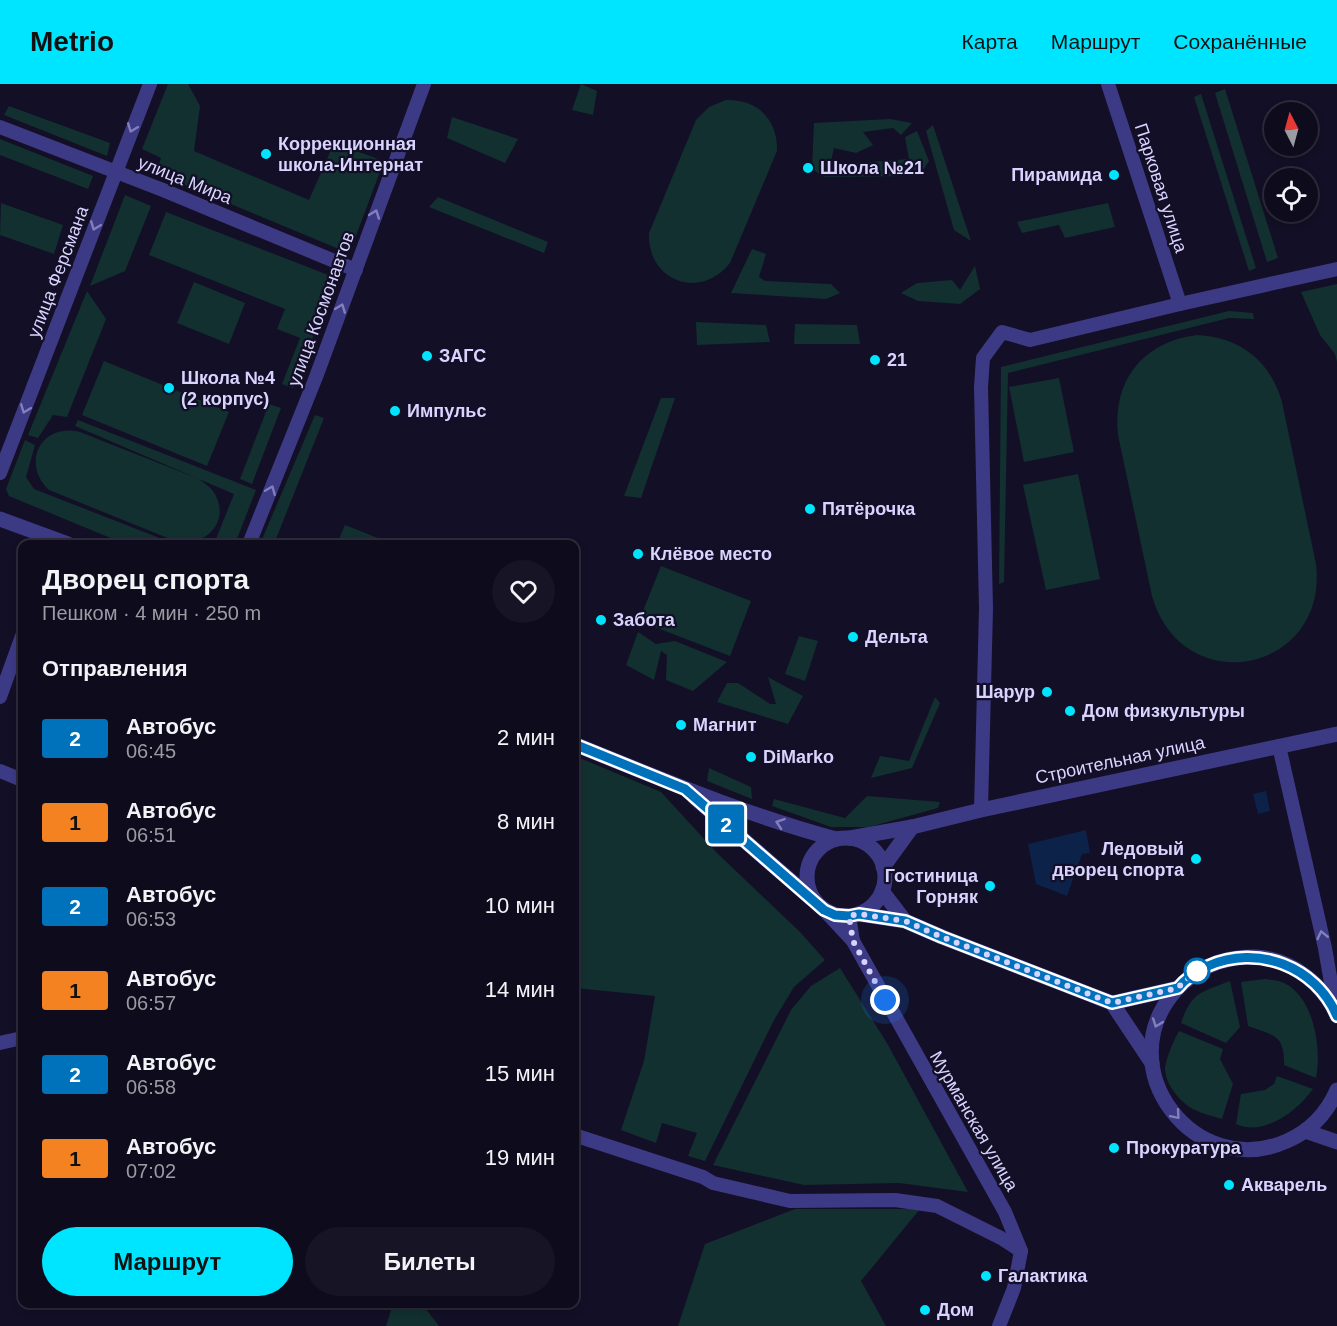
<!DOCTYPE html>
<html lang="ru">
<meta charset="utf-8">
<style>
:root{--surface:#0e0b1c;--page:#171425;--text:#f1f3f6;--muted:#9b9ba3;--line:#2e2b3b;--accent:#00e5ff}
body{margin:0;font-family:Helvetica,sans-serif;background:var(--page);color:var(--text);height:100vh;display:flex;flex-direction:column;font-size:22px;white-space:nowrap}
*{box-sizing:border-box;margin:0}
p{font-size:20px;color:var(--muted)}
.icon{flex:none;width:33px;height:33px;fill:none;stroke:currentColor;stroke-width:2;stroke-linecap:round;stroke-linejoin:round}
.map{position:relative;flex:1;overflow:hidden}
.drawer{position:absolute;left:18px;top:456px;width:561px;height:768px;display:flex;flex-direction:column;background:var(--surface);border-radius:12px;box-shadow:0 3px 9px #0003,0 0 0 2px var(--line)}
.drawer>*{flex:none}
.badge{padding:0 12px;border-radius:4px;font-size:21px;line-height:39px}
.needle{width:39px;rotate:354deg}
.fabs{position:absolute;left:1264px;top:18px;display:grid;gap:12px}
.fabs a{display:grid;place-items:center;width:54px;height:54px;border-radius:50%;background:var(--surface);box-shadow:0 3px 9px #0003,0 0 0 2px var(--line);font-size:30px}
.you{position:absolute;width:30px;height:30px;margin:-15px;border:4px solid #fff;border-radius:50%;background:#1a73e8;box-shadow:0 0 0 9px #1a73e833}
.map>.badge{position:absolute;translate:-50% -50%;box-shadow:0 0 0 3px #fff}
h2{padding:0 24px;font-size:22px;line-height:54px}
.round{display:grid;place-items:center;flex:none;width:63px;height:63px;border-radius:32px;background:var(--page)}
.overview{display:flex;align-items:center;justify-content:space-between;height:102px;padding:0 24px}
h1{font-size:28px;font-weight:800;line-height:45px}
.action{display:flex;gap:12px;margin-top:auto;padding:12px 24px}
.action a{flex:1;height:69px;border-radius:36px;background:var(--accent);color:#111;font-size:24px;font-weight:800;line-height:69px;text-align:center}
.action a+a{background:var(--page);color:var(--text)}
ul{padding:0;list-style:none}
li{display:flex;align-items:center;gap:18px;height:84px;padding:0 24px}
li div{flex:1}
li b{display:block;font-size:22px}
li em{font-style:normal}
li .badge{min-width:66px;font-weight:700;text-align:center}
header{display:flex;align-items:center;gap:36px;box-sizing:border-box;height:84px;padding:0 30px;background:var(--accent);color:#111}
header strong{font-size:28px}
nav{display:flex;gap:33px;margin-inline-start:auto;font-size:21px}
.map>svg:first-child{display:block}
.green{fill:#12302f}
.water{fill:#0c2248}
.lines{fill:none;stroke-linecap:round;stroke-linejoin:round}
.minor{stroke:#3d3a85;stroke-width:14}
.tertiary{stroke:#3d3a85;stroke-width:15}
.oneway{stroke:#837fbc}
.line-casing{stroke:#fff;stroke-width:14}
.line{stroke:#0072bc;stroke-width:9}
.walk{stroke:#d9d4ff;stroke-width:6;stroke-dasharray:0 10.8}
.poi-dot{fill:#00e5ff;stroke:#130f26;stroke-width:2}
.stop-dot{fill:#fff;stroke:#0072bc;stroke-width:3}
.labels{text-anchor:middle;dominant-baseline:central;stroke-width:4.5;stroke-linejoin:round;paint-order:stroke}
.poi-label{font-size:18px;font-weight:bold;fill:#d9d4ff;stroke:#130f26;text-anchor:start}
.street-label{font-size:18px;fill:#d9d4ff;stroke:#130f26}
</style>
<header>
<strong>Metrio</strong>
<nav><a>Карта</a><a>Маршрут</a><a>Сохранённые</a></nav>
</header>
<div class="map">
<svg width="1337" height="1242" viewBox="0 0 1337 1242">
<rect width="100%" height="100%" fill="#130f26"/>
<g class="green">
<polygon points="168,0 188,0 200,22 194,67 309,116 334,59 384,77 354,157 346,168 156,89 161,74 142,65"/>
<polygon points="581,0 597,7 593,31 572,26"/>
<polygon points="1225,5 1278,174 1267,178 1215,9"/>
<polygon points="1201,10 1256,184 1249,187 1194,13"/>
<path d="M726 16C757 15 778 35 777 67L730 179C700 217 647 197 649 149L696 36 709 23Z"/>
<polygon points="9,22 110,59 107,72 4,31"/>
<polygon points="452,33 518,55 505,79 447,54"/>
<polygon points="890,35 912,39 901,51 893,44 863,48 873,61 856,69 834,64 830,81 909,75 905,53 917,47 929,77 919,92 824,93 812,85 814,39"/>
<polygon points="933,41 971,157 954,146 926,47"/>
<polygon points="0,55 93,92 88,105 0,71"/>
<polygon points="125,111 151,122 125,187 90,202"/>
<polygon points="438,113 548,158 544,169 429,123"/>
<polygon points="1,119 63,141 54,170 0,151"/>
<polygon points="1108,119 1115,143 1065,154 1059,141 1022,149 1017,138"/>
<polygon points="166,128 336,194 293,304 282,300 300,254 277,245 285,225 149,171"/>
<polygon points="752,165 766,170 759,193 765,197 831,200 840,209 826,215 731,209"/>
<polygon points="975,182 980,205 960,220 918,217 901,209 917,199 952,196 960,206"/>
<polygon points="194,198 245,219 229,260 177,239"/>
<polygon points="1337,200 1337,278 1335,270 1320,251 1301,208"/>
<polygon points="87,207 106,235 67,333 53,331 38,354 28,351"/>
<polygon points="1229,227 1253,229 1254,235 1229,234 1008,289 1004,498 999,500 1001,283"/>
<polygon points="696,238 766,241 770,258 697,261"/>
<polygon points="795,240 857,241 860,260 794,260"/>
<path d="M1197 251C1239 253 1270 276 1282 318L1316 480C1329 589 1182 618 1152 512L1118 351C1112 296 1143 258 1197 251Z"/>
<polygon points="104,277 229,328 207,382 82,331"/>
<polygon points="1059,294 1074,368 1024,378 1009,303"/>
<polygon points="661,314 675,314 641,414 624,412"/>
<polygon points="269,320 281,324 252,400 240,395"/>
<polygon points="315,331 324,334 274,460 260,460"/>
<path d="M78 336 256 406 235 460H214L234 410 199 395C204 399 211 403 215 410 231 440 203 464 175 457L49 406C20 379 42 338 80 348L199 395 75 342Z"/>
<polygon points="25,356 35,361 26,393 34,405 175,460 125,460 9,412 6,405"/>
<polygon points="1078,390 1100,495 1046,506 1023,401"/>
<polygon points="345,441 383,456 381,460 337,460"/>
<polygon points="661,482 751,517 730,572 639,537"/>
<polygon points="638,548 656,560 675,557 727,578 693,607 666,596 667,571 661,567 654,596 626,581"/>
<polygon points="799,552 818,557 805,597 785,590"/>
<polygon points="768,593 803,612 788,640 717,618 727,599 738,599 770,620 776,620"/>
<polygon points="935,613 940,619 912,684 871,694 880,672 909,677"/>
<polygon points="575,672 661,708 716,768 800,848 825,876 794,903 774,936 705,1077 688,1072 697,1049 662,1039 656,1059 621,1046 644,977 655,912 575,904"/>
<polygon points="709,684 751,703 752,715 707,697"/>
<polygon points="867,712 940,718 938,724 869,743 831,743 772,722 774,715 845,734"/>
<polygon points="840,884 887,959 968,1108 899,1099 804,1101 713,1081 791,926 811,902"/>
<path d="M1265 895C1271 896 1279 896 1284 899 1314 913 1322 965 1316 994L1284 981C1285 950 1272 951 1248 942L1241 898Z"/>
<path d="M1230 897 1240 943 1226 959 1181 939C1192 907 1202 908 1230 897Z"/>
<path d="M1179 947 1223 965 1220 975 1233 1000 1222 1035C1213 1032 1203 1030 1195 1026 1182 1020 1166 1002 1165 986 1165 976 1174 956 1179 947Z"/>
<path d="M1277 992 1313 1005C1297 1027 1264 1053 1236 1040L1241 1010 1265 1006 1274 1000Z"/>
<polygon points="795,1125 920,1125 861,1197 886,1242 678,1242 705,1160"/>
<polygon points="393,1220 422,1220 439,1242 386,1242"/>
</g>
<g class="water">
<polygon points="1266,707 1270,727 1258,730 1253,710"/>
<polygon points="1086,746 1090,769 1082,770 1067,812 1036,800 1028,760"/>
</g>
<g class="lines">
<g class="minor">
<polyline points="1108,0 1180,220"/>
<polyline points="0,43 163,106 356,186"/>
<polyline points="0,389 150,0"/>
<polyline points="249,460 316,293 424,0"/>
<polyline points="0,613 22,552"/>
<polyline points="1279,662 1325,864 1336,927"/>
<polyline points="0,687 22,696"/>
<polyline points="981,726 986,524 981,303 983,274 1002,248 1030,256 1180,220 1337,185"/>
<polyline points="824,826 853,857 1005,1128 1021,1167 1014,1204 999,1242"/>
<polyline points="849,832 853,857"/>
<polyline points="0,959 22,954"/>
<polyline points="574,1051 703,1093 713,1099 790,1117 895,1116 937,1122 1001,1154 1021,1167"/>
</g>
<g class="tertiary">
<polyline points="0,435 68,460"/>
<path d="M574 660C661 695 746 731 836 755"/>
<polyline points="694,713 812,815"/>
<polyline points="850,754 912,743 981,726 1337,650"/>
<circle cx="846" cy="793" r="39"/>
<polyline points="883,783 912,743"/>
<polyline points="882,807 905,837"/>
<polyline points="859,830 905,837 942,853 1112,919 1178,904"/>
<polyline points="1112,919 1152,979"/>
<path d="M1337 932C1324 900 1291 875 1256 873 1224 872 1197 883 1175 907 1108 984 1195 1098 1287 1057 1310 1047 1327 1029 1337 1006"/>
<polyline points="1305,1047 1337,1058"/>
</g>
</g>
<defs><path id="oneway-chevron" d="M-2-3.5L2.5 0L-2 3.5" fill="none" stroke-width="1.6" stroke-linecap="round" stroke-linejoin="round" transform="scale(1.5)"/></defs>
<g class="oneway">
<use href="#oneway-chevron" transform="translate(132 44) rotate(111)"/>
<use href="#oneway-chevron" transform="translate(375 130) rotate(-70)"/>
<use href="#oneway-chevron" transform="translate(95 142) rotate(111)"/>
<use href="#oneway-chevron" transform="translate(341 224) rotate(-69)"/>
<use href="#oneway-chevron" transform="translate(25 325) rotate(111)"/>
<use href="#oneway-chevron" transform="translate(271 406) rotate(-68)"/>
<use href="#oneway-chevron" transform="translate(780 739) rotate(-161)"/>
<use href="#oneway-chevron" transform="translate(1322 851) rotate(-103)"/>
<use href="#oneway-chevron" transform="translate(1157 939) rotate(110)"/>
<use href="#oneway-chevron" transform="translate(1176 1031) rotate(49)"/>
</g>
<g class="lines">
<g class="line-casing">
<path id="line" d="M574 660 685 705 824 826 835 831 849 832 859 830 905 837 942 853 1112 919 1178 904C1186 894 1197 887 1208 882 1257 860 1316 882 1337 932"/>
</g>
<use href="#line" class="line"/>
<polyline class="walk" points="885,916 853,857 849,832 859,830 905,837 942,853 1112,919 1178,904 1184,897 1200,886 1197,887"/>
</g>
<g class="poi-dot">
<circle cx="266" cy="70" r="6"/>
<circle cx="808" cy="84" r="6"/>
<circle cx="1114" cy="91" r="6"/>
<circle cx="427" cy="272" r="6"/>
<circle cx="875" cy="276" r="6"/>
<circle cx="169" cy="304" r="6"/>
<circle cx="395" cy="327" r="6"/>
<circle cx="810" cy="425" r="6"/>
<circle cx="638" cy="470" r="6"/>
<circle cx="601" cy="536" r="6"/>
<circle cx="853" cy="553" r="6"/>
<circle cx="1047" cy="608" r="6"/>
<circle cx="1070" cy="627" r="6"/>
<circle cx="681" cy="641" r="6"/>
<circle cx="751" cy="673" r="6"/>
<circle cx="1196" cy="775" r="6"/>
<circle cx="990" cy="802" r="6"/>
<circle cx="1114" cy="1064" r="6"/>
<circle cx="1229" cy="1101" r="6"/>
<circle cx="986" cy="1192" r="6"/>
<circle cx="925" cy="1226" r="6"/>
</g>
<circle class="stop-dot" cx="1197" cy="887" r="12"/>
<g class="labels">
<g class="poi-label">
<text x="278" y="60">Коррекционная<tspan x="278" dy="21">школа-Интернат</tspan></text>
<text x="820" y="84">Школа №21</text>
<text x="1102" y="91" text-anchor="end">Пирамида</text>
<text x="439" y="272">ЗАГС</text>
<text x="887" y="276">21</text>
<text x="181" y="294">Школа №4<tspan x="181" dy="21">(2 корпус)</tspan></text>
<text x="407" y="327">Импульс</text>
<text x="822" y="425">Пятёрочка</text>
<text x="650" y="470">Клёвое место</text>
<text x="613" y="536">Забота</text>
<text x="865" y="553">Дельта</text>
<text x="1035" y="608" text-anchor="end">Шарур</text>
<text x="1082" y="627">Дом физкультуры</text>
<text x="693" y="641">Магнит</text>
<text x="763" y="673">DiMarko</text>
<text x="1184" y="765" text-anchor="end">Ледовый<tspan x="1184" dy="21">дворец спорта</tspan></text>
<text x="978" y="792" text-anchor="end">Гостиница<tspan x="978" dy="21">Горняк</tspan></text>
<text x="1126" y="1064">Прокуратура</text>
<text x="1241" y="1101">Акварель</text>
<text x="998" y="1192">Галактика</text>
<text x="937" y="1226">Дом</text>
</g>
<g class="street-label">
<text transform="translate(185 96) rotate(22)">улица Мира</text>
<text transform="translate(1161 104) rotate(72)">Парковая улица</text>
<text transform="translate(58 188) rotate(-69)">улица Ферсмана</text>
<text transform="translate(321 225) rotate(-70)">улица Космонавтов</text>
<text transform="translate(1120 676) rotate(-12)">Строительная улица</text>
<text transform="translate(974 1037) rotate(60)">Мурманская улица</text>
</g>
</g>
</svg>
<div class="fabs">
<a><svg class="needle" viewBox="-14 -14 28 28"><path d="M0-13l5 13h-10z" fill="#e53935"/><path d="M0 13l5-13h-10z" fill="#9b9ba3"/></svg></a>
<a><svg class="icon" aria-label="locate" viewBox="0 0 24 24"><circle cx="12" cy="12" r="6"/><path d="M12 2v4M12 18v4M2 12h4M18 12h4"/></svg></a>
</div>
<div class="you" style="left:885px;top:916px"></div>
<b class="badge" style="left:726px;top:740px;background:#0072bc;color:#fff">2</b>
<section class="drawer">
<div class="overview"><div><h1>Дворец спорта</h1><p>Пешком · 4 мин · 250 m</p></div><a class="round"><svg class="icon" aria-label="heart" viewBox="0 0 24 24"><path d="M12 20l-8-8c-3-5 5-10 8-4 3-6 11-1 8 4z"/></svg></a></div>
<h2>Отправления</h2>
<ul>
<li><span class="badge" style="background:#0072bc;color:#fff">2</span><div><b>Автобус</b><p>06:45</p></div><em>2 мин</em></li>
<li><span class="badge" style="background:#f58220;color:#111">1</span><div><b>Автобус</b><p>06:51</p></div><em>8 мин</em></li>
<li><span class="badge" style="background:#0072bc;color:#fff">2</span><div><b>Автобус</b><p>06:53</p></div><em>10 мин</em></li>
<li><span class="badge" style="background:#f58220;color:#111">1</span><div><b>Автобус</b><p>06:57</p></div><em>14 мин</em></li>
<li><span class="badge" style="background:#0072bc;color:#fff">2</span><div><b>Автобус</b><p>06:58</p></div><em>15 мин</em></li>
<li><span class="badge" style="background:#f58220;color:#111">1</span><div><b>Автобус</b><p>07:02</p></div><em>19 мин</em></li>
</ul>
<div class="action"><a>Маршрут</a><a>Билеты</a></div>
</section>
</div>
